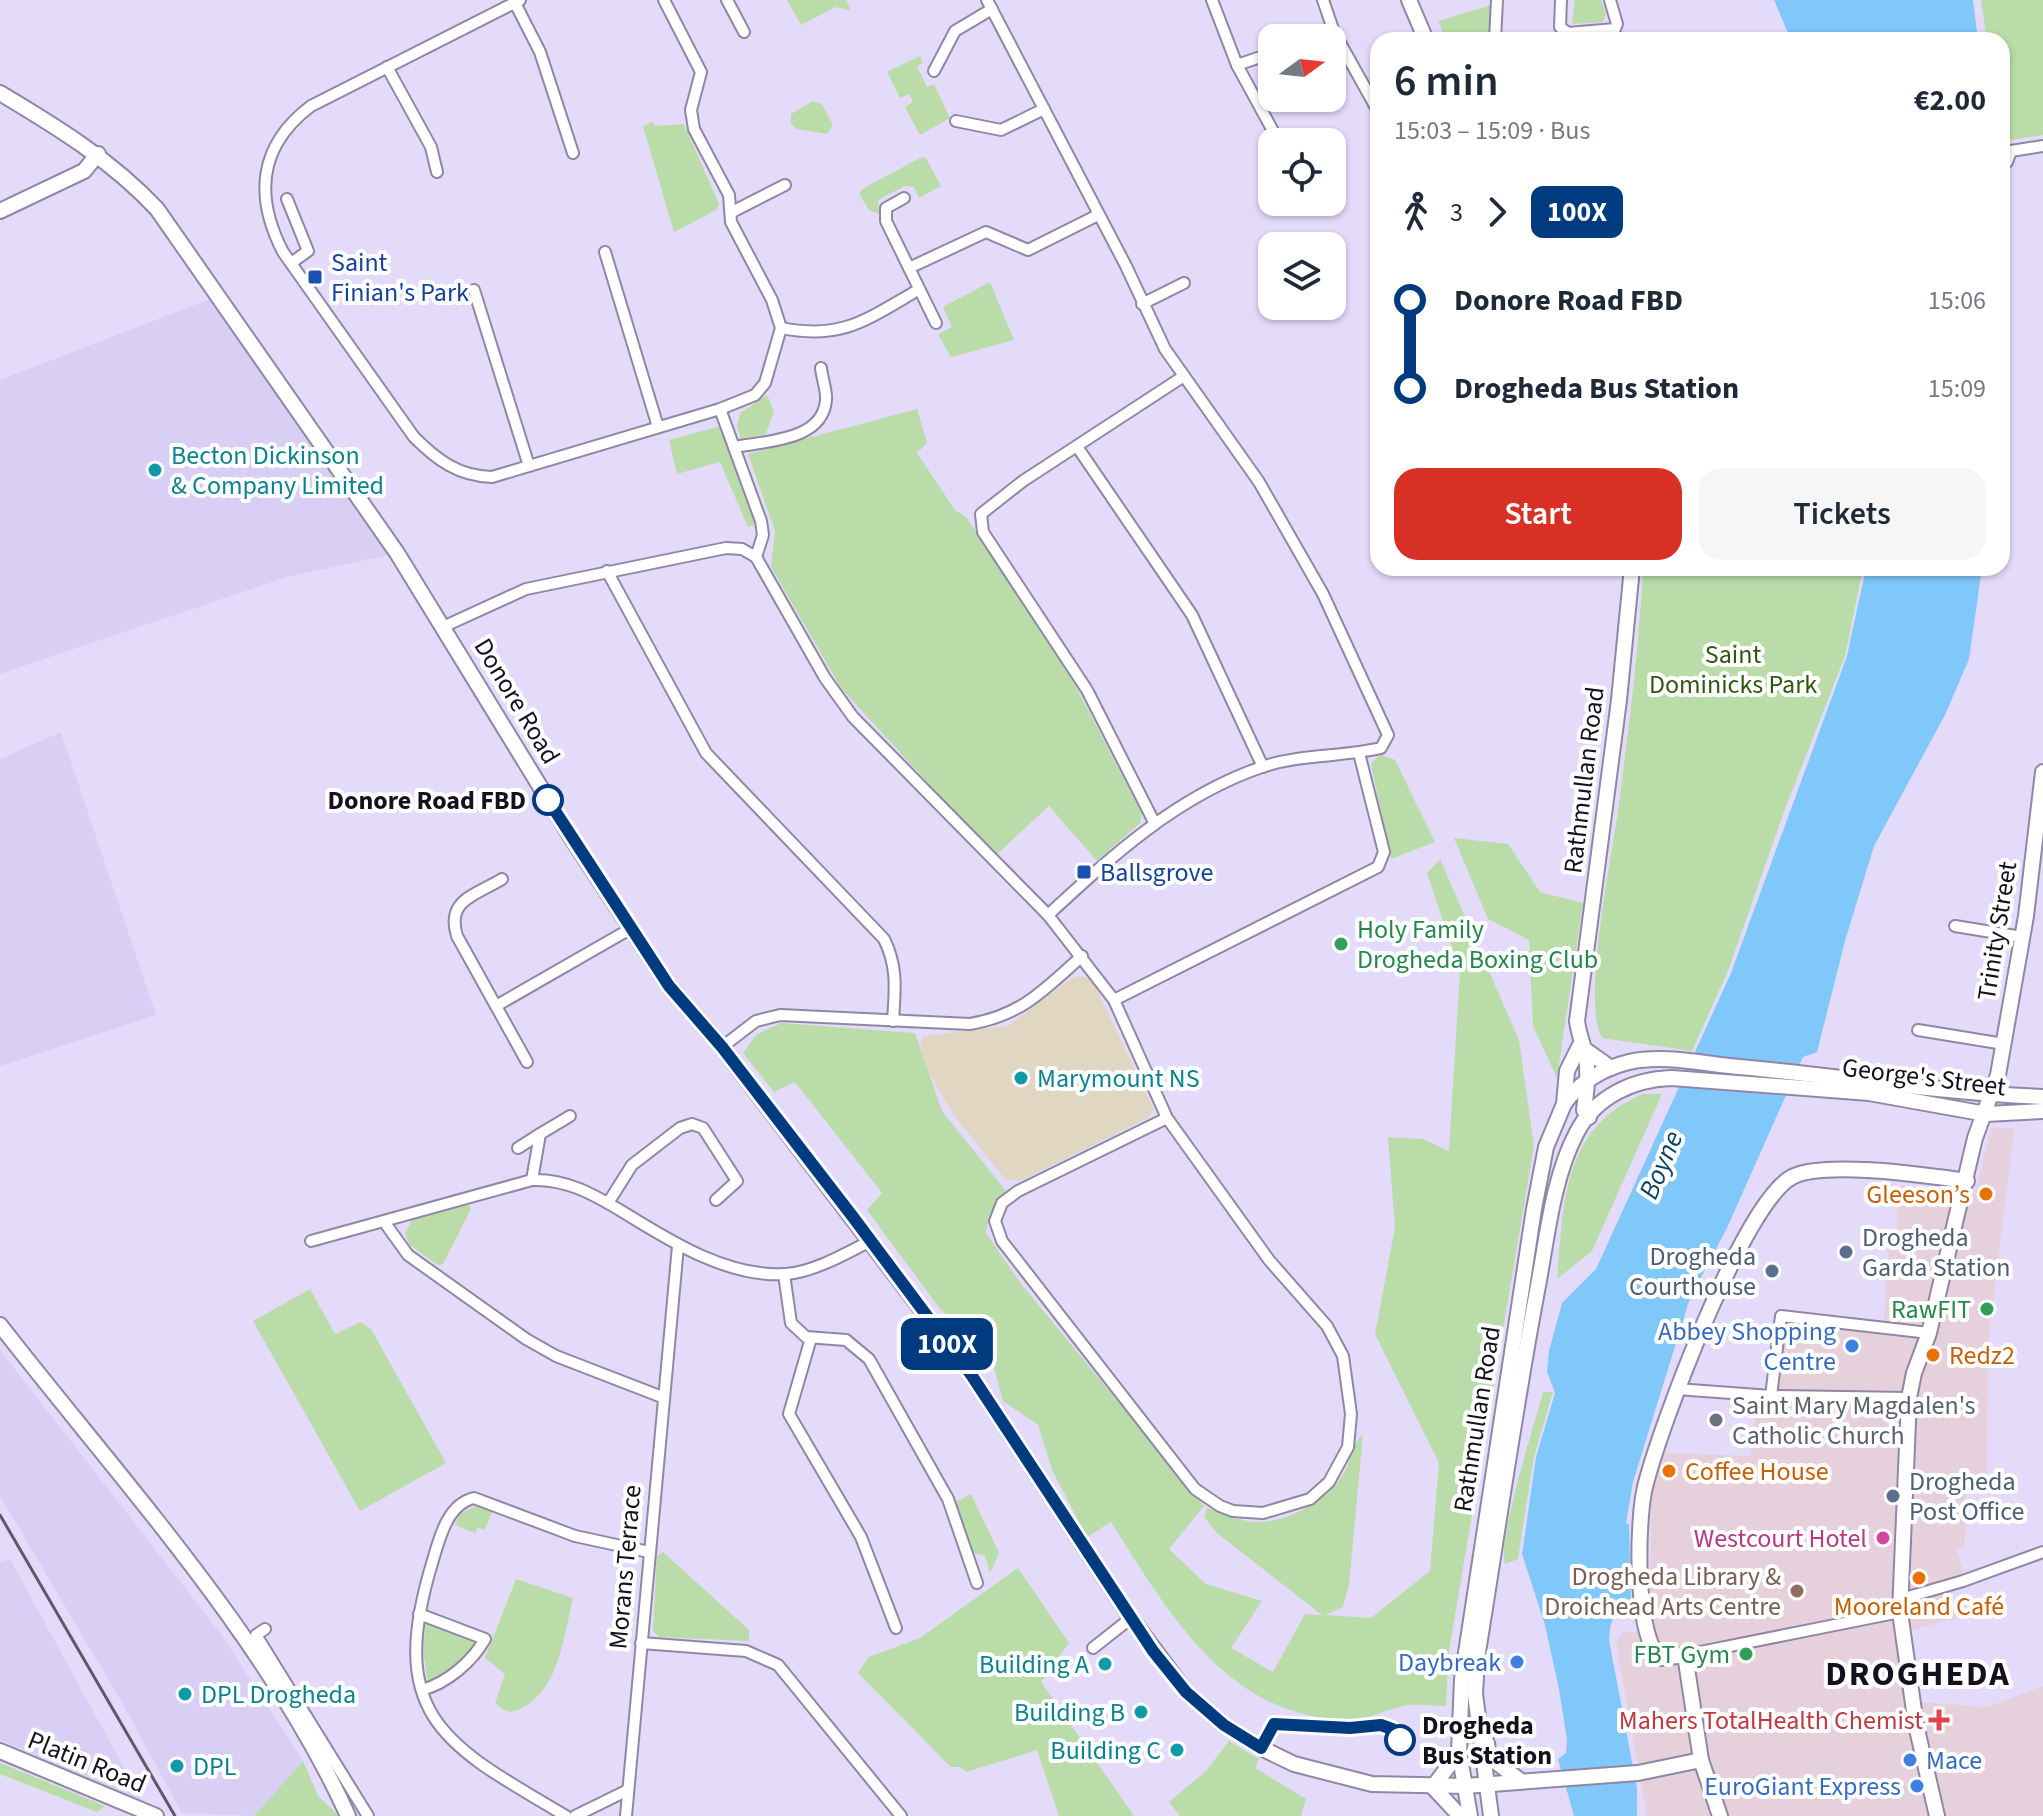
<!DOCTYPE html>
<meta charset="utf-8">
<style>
:root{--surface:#fff;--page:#f6f6f7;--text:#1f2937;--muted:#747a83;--accent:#d93025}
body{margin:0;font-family:"Source Sans 3",sans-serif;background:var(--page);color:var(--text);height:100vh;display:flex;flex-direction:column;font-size:30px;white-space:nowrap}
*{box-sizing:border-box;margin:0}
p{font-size:26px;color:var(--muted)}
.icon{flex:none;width:44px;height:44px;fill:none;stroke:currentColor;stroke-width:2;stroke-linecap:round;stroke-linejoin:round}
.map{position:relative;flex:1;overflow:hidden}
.panel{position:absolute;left:1370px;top:32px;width:640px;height:544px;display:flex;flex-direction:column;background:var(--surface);border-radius:24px;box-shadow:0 2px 6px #0004}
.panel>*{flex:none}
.badge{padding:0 16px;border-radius:12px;font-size:28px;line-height:52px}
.needle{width:52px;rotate:75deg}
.fabs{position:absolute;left:1258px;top:24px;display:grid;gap:16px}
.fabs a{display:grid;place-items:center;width:88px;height:88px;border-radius:16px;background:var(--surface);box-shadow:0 2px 6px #0004;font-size:40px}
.map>.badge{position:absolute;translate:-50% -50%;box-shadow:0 0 0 4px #fff}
.legs{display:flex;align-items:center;gap:12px;height:88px;padding:0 24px;font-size:26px}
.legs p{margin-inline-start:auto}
.headline{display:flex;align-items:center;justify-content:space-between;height:136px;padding:0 24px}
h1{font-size:44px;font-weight:600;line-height:60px}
.action{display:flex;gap:16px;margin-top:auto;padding:16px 24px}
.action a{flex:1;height:92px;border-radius:24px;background:var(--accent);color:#fff;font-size:32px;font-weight:600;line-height:92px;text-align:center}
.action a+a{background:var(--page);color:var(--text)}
ul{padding:0 24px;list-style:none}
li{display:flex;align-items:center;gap:28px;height:88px;font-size:30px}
li i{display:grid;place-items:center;width:12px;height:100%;margin:0 10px;background:currentColor}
li i::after{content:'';width:20px;height:20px;margin:-10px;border:6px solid;border-radius:50%;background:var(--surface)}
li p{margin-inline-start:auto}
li:first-child i{background:linear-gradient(#0000 50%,currentColor 0)}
li:last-child i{background:linear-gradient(currentColor 50%,#0000 0)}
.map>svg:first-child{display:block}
.commercial{fill:#e6d0dc}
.built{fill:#d9cff5}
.education{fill:#e1d6c2}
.green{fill:#badca8}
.water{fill:#80c8fa}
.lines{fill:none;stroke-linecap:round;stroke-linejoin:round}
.street-casing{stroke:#9087a4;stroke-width:14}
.secondary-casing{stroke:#9087a4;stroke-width:18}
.street{stroke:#fff;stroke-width:10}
.secondary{stroke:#fff;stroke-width:14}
.rail{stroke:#5e586b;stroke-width:3}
.line-1-casing{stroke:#fff;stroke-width:18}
.line-1{stroke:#003b80;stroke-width:12}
.transit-dot{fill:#1a4fb4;stroke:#fff;stroke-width:3}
.culture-dot{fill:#0f9aa8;stroke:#fff;stroke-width:3}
.stop-1-dot{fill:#fff;stroke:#003b80;stroke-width:4}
.leisure-dot{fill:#2e9e5b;stroke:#fff;stroke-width:3}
.food-dot{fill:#e8710a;stroke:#fff;stroke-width:3}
.service-dot{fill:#5c6f8a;stroke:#fff;stroke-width:3}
.shop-dot{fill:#3f7fe0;stroke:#fff;stroke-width:3}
.worship-dot{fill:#6b7280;stroke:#fff;stroke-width:3}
.hotel-dot{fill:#d1479c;stroke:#fff;stroke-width:3}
.education-dot{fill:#8d6e63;stroke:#fff;stroke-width:3}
.health-dot{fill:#e0444e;stroke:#fff;stroke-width:3}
.labels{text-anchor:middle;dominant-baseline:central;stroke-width:8;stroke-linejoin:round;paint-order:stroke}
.transit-label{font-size:26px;fill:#164399;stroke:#fff;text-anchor:start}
.culture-label{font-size:26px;fill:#0d838f;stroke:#fff;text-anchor:start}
.park-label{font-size:26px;fill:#305611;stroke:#fff}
.street-label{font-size:26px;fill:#14111c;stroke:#fff}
.stop-label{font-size:26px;font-weight:bold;fill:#14111c;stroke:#fff;text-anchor:end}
.leisure-label{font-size:26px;fill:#27864d;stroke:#fff;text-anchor:end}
.food-label{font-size:26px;fill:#c56008;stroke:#fff;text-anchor:start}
.service-label{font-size:26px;fill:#4e5e75;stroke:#fff;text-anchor:start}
.shop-label{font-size:26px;fill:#366cbe;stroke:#fff;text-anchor:end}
.worship-label{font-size:26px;fill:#5b616d;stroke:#fff;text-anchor:start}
.hotel-label{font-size:26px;fill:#b23c85;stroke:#fff;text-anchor:end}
.education-label{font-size:26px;fill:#785e54;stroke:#fff;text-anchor:end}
.health-label{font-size:26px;fill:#be3a42;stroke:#fff;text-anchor:end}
.water-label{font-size:28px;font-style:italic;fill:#064162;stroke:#fff}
.district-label{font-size:34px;font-weight:bold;letter-spacing:2px;fill:#14111c;stroke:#fff}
</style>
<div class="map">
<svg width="2043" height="1816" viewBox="0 0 2043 1816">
<rect width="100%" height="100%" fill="#e4dbfb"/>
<polygon class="commercial" points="1991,1128 2014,1128 1988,1342 1987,1480 1966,1481 1965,1545 1957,1551 1965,1577 1949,1583 1956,1618 1909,1631 1920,1702 1988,1707 2043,1686 2043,1816 1647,1816 1616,1643 1622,1633 1650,1630 1651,1498 1663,1453 1750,1456 1757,1404 1772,1405 1787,1320 1883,1330 1889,1245 1896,1243 1898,1185 1975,1193"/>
<g class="built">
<polygon points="210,299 397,553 287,577 0,674 0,380"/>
<polygon points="61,732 156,1015 0,1066 0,759"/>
<polygon points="0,1350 221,1634 303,1761 254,1816 182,1813 125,1708 0,1496"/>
<polygon points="10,1559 145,1806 0,1740 0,1562"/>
</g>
<polygon class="education" points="1080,976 1088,978 1097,990 1154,1110 1146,1119 1020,1181 1005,1179 953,1114 929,1073 920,1046 923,1036 1008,1026 1072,978"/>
<g class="green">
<polygon points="787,0 846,0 851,11 836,7 801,25"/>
<polygon points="1575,0 1601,0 1606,14 1603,22 1572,24"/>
<polygon points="1981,0 2043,0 2043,135 2003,141 2002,40 1987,40"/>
<polygon points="1492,5 1492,40 1446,40 1438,21"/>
<polygon points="920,56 923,63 917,66 927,87 934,84 950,118 920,135 905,107 913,102 909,94 900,98 887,72"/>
<polygon points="813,101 822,104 833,125 827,134 797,129 791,124 791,114"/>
<polygon points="653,122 655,126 684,124 719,204 716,210 674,232 643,126"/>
<polygon points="922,157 926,158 941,186 919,198 914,187 905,186 878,200 879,214 869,210 859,194 862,189"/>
<polygon points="990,282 1014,340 951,357 938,334 952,327 943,307"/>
<polygon points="767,395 774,411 766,434 741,439 737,426 740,413"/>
<polygon points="917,409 927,443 917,453 955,510 966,517 1071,677 1142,814 1140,823 1097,861 1049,806 995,856 841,688 771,567 775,531 748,454"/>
<polygon points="721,426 756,524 748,527 720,462 677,474 669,440"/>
<path d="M1643 568H1863L1845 656 1785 809 1728 971 1692 1051 1602 1038C1581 1003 1613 852 1619 804 1629 726 1639 647 1643 568Z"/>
<polygon points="1380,754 1395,760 1435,842 1391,859 1371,764"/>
<polygon points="1454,838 1508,844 1540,892 1583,903 1557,1078 1533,1026 1529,940 1488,919"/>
<path d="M1440 859 1519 1040 1534 1146 1448 1657 1446 1706C1434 1706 1420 1704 1409 1705 1389 1707 1369 1721 1349 1720 1227 1718 1169 1613 1111 1522L1087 1537 1053 1472 1038 1425 1003 1401 989 1349 940 1309 867 1210 882 1193 795 1082 774 1092 743 1053 756 1035 781 1023 915 1033 942 1111 1006 1191 989 1215 986 1233 1022 1285 1204 1506 1169 1549 1206 1584 1262 1601 1231 1648 1273 1672 1305 1614 1322 1615 1217 1533 1204 1517 1207 1508C1220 1512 1234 1519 1248 1521 1282 1527 1327 1502 1344 1473 1351 1460 1351 1445 1363 1434L1349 1585 1343 1607 1326 1615 1371 1618 1430 1571 1439 1463 1375 1334 1395 1227 1388 1137 1423 1139 1449 1151 1460 972 1427 873Z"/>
<path d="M1643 1094H1662L1592 1251 1557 1279C1564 1203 1562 1128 1643 1094Z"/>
<polygon points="469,1204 471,1209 443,1264 438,1265 409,1244 405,1233 412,1220"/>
<polygon points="310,1289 335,1334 360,1322 371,1329 446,1463 360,1511 253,1321"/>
<path d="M1543 1392H1553L1534 1457 1518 1559 1505 1564C1497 1540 1535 1423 1543 1392Z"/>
<polygon points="971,1494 999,1553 990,1573 985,1556 972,1553 954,1503"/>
<polygon points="478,1505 493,1511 484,1530 478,1527 475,1533 455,1525 460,1514"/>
<polygon points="663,1552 749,1630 749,1641 659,1637 653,1630 657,1556"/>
<polygon points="1018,1568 1069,1643 1041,1682 1134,1816 1059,1816 1037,1750 966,1772 961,1767 951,1767 858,1673 869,1657 920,1638"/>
<path d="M516 1579 573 1598C564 1634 560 1684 527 1705 513 1714 507 1714 495 1703L505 1674 485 1658Z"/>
<polygon points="426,1621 475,1638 479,1644 472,1654 434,1684 428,1683 423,1650"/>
<polygon points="1229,1741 1259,1759 1255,1768 1306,1799 1301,1816 1180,1816 1169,1802 1206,1771"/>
<polygon points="303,1761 318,1796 339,1816 254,1816"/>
<polygon points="0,1763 13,1768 105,1806 97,1812 0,1774"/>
</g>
<g class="water">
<polygon points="1774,0 1973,0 1978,40 1791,40"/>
<path d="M1866 568H1982L1969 659 1945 715 1874 846 1845 941 1817 1052 1803 1057 1727 1228 1690 1298 1633 1482 1626 1523 1629 1524 1631 1605C1612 1612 1610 1622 1609 1640L1637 1788V1816H1574L1558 1759 1566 1753 1567 1740 1559 1689 1545 1625 1522 1554 1536 1457 1555 1393 1547 1371 1549 1351 1562 1303 1596 1269 1731 973 1847 656Z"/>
</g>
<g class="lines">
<g class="street-casing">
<g id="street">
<path d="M520 0 311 106C259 145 254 196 283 252L414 437C437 460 458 476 492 477L720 409 755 395 765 383 781 328 772 300 731 222 729 195 694 129 691 110 701 72 664 0"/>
<polyline points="727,0 744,32"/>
<path d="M987 0 1126 266 1165 349 1259 482 1323 594 1388 735 1381 748C1342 757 1300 754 1262 767 1177 796 1112 856 1048 915"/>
<polyline points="1212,0 1237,65 1279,142"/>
<polyline points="1323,0 1334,32 1378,111"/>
<polyline points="1561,0 1560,27 1568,33 1615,29 1617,24 1610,0"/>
<polyline points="515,3 540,52 573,153"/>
<polyline points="1317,38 1334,32"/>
<polyline points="1495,40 1497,0"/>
<polyline points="1237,65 1272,53"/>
<polyline points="387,67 431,147 437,172"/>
<polyline points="934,71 955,31 992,9"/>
<polyline points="956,121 1001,130 1044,109"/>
<polyline points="2007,162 2011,151 2043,146"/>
<polyline points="904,198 886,208 886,221 936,323"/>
<polyline points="287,199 308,251 291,263"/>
<polyline points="732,212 785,185"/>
<polyline points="605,252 658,427"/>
<polyline points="909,268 986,232 1028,250 1098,215"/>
<polyline points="474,290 529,466"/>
<polyline points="1142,304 1184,283"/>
<path d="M781 328C842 340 866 320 918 290"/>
<polyline points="720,409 761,521 763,535 756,557"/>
<path d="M735 447C765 441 823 441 826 400 827 391 822 378 821 368"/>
<polyline points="1078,448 1192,615 1263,767"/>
<path d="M607 571 706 753 884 939C898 967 895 990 893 1021"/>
<polyline points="445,626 526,589 726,548 742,549 756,557 825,678 853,717 1048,915 1114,1000 1167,1118 1269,1260 1327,1326 1343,1356 1351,1414 1348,1447 1329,1482 1310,1499 1263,1513 1233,1511 1220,1506 1195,1489 1002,1241 995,1221 1002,1203 1018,1191 1167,1118"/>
<polyline points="1154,822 1087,690 983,532 981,514 1023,481 1184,376"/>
<path d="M502 879C474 896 446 900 457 936L527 1062"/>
<polyline points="1955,926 2022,937"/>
<polyline points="1114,1000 1378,867 1384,852 1359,753"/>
<polyline points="496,1006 630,929"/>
<polyline points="1918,1030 2004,1044"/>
<path d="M722 1047 756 1021 780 1015 970 1024C1022 1015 1044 990 1082 956"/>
<polyline points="518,1148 540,1134"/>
<polyline points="532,1180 540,1134 570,1116"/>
<polyline points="608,1203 632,1165 680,1128 692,1124 703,1128 737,1181 716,1200"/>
<polyline points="385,1223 408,1255 526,1339 556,1356 662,1397"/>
<path d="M311 1241 532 1180C567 1179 593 1194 623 1212 670 1241 728 1278 786 1274 814 1272 847 1253 872 1240"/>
<polyline points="784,1274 791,1323 806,1337 846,1340 869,1359 948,1499 977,1583"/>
<polyline points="811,1338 789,1414 861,1537 896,1628"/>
<polyline points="1677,1389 1771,1396 1909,1398"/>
<polyline points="1771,1396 1781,1316 1929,1333"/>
<polyline points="1901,1599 1963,1581 2043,1552"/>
<path d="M419 1614 485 1639C472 1662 447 1683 422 1690"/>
<polyline points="265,1629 256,1635 368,1816"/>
<polyline points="641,1643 746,1651 778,1665 901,1816"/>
<polyline points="1093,1648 1131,1618"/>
<polyline points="1685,1655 1900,1612"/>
<path d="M566 1816C443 1744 385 1716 433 1560 440 1536 448 1504 474 1498L575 1536 649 1552"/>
<polyline points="575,1816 628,1790"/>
<polyline points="626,1816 678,1246"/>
</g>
</g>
<g class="secondary-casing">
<g id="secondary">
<polyline points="1409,0 1426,40"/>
<path d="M0 93C57 127 111 160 157 209L397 553 571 837 669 986 722 1047 972 1376 1131 1618 1186 1692 1224 1725 1261 1748 1294 1764 1372 1784 1465 1786 1638 1773 1701 1760"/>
<polyline points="0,211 84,171 98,154"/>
<polyline points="1580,1046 1611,1068"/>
<path d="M1564 1104C1579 1082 1604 1068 1629 1062 1663 1054 1705 1064 1739 1067 1840 1076 1941 1093 2043 1097"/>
<path d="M1589 1117 1584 1110C1586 1093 1589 1076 1586 1058 1584 1046 1579 1036 1577 1021L1619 700 1632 568"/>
<path d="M0 1325C119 1478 268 1639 348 1816"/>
<polyline points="1487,1743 1489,1757 1521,1781"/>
<polyline points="0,1751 156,1816"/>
<polyline points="1433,1787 1459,1752"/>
<polyline points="1433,1787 1460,1816"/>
<polyline points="1470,1816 1459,1752 1462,1679 1534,1209 1546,1147 1564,1104 1567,1071 1580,1045"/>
<path d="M1491 1816 1475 1694 1477 1658C1497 1536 1514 1413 1537 1291 1547 1240 1552 1179 1577 1132 1596 1096 1634 1079 1672 1078L1869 1093 1986 1114 2043 1111"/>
<path d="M1720 1816 1701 1760 1685 1655 1661 1658C1634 1639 1637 1519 1645 1487 1659 1429 1744 1202 1792 1177 1824 1160 1930 1176 1967 1181"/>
<polyline points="1937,1816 1916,1725 1900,1612 1909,1398 1914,1373 1929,1333 1975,1138 1998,1075 2026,916 2043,772"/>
</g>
</g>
<use href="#street" class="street"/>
<use href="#secondary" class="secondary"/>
<polyline class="rail" points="0,1515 175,1816"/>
</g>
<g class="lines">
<g class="line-1-casing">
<polyline id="line-1" points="548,800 669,986 722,1047 853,1217 972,1376 1153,1651 1186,1692 1224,1725 1261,1748 1274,1724 1350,1728 1381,1725 1392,1729 1400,1740"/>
</g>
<use href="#line-1" class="line-1"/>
</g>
<g class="transit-dot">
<rect x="307" y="269" width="16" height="16" rx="4"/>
<rect x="1076" y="864" width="16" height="16" rx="4"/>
</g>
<g class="culture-dot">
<circle cx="155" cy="470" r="8"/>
<circle cx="1021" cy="1078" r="8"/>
<circle cx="1105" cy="1664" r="8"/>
<circle cx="185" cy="1694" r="8"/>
<circle cx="1141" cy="1712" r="8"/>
<circle cx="1177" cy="1750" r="8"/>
<circle cx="177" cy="1766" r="8"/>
</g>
<g class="stop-1-dot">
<circle cx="548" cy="800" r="14"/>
<circle cx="1400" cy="1740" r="14"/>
</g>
<g class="leisure-dot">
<circle cx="1341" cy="944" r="8"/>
<circle cx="1987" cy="1309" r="8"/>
<circle cx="1746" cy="1654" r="8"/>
</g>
<g class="food-dot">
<circle cx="1986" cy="1194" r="8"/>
<circle cx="1933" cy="1355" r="8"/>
<circle cx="1669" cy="1471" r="8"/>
<circle cx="1919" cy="1578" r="8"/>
</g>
<g class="service-dot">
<circle cx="1846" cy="1252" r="8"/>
<circle cx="1772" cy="1271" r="8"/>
<circle cx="1893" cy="1496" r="8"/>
</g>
<g class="shop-dot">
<circle cx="1852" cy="1346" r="8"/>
<circle cx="1517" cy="1662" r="8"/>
<circle cx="1910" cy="1760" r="8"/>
<circle cx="1917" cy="1786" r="8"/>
</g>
<circle class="worship-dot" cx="1716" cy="1420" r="8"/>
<circle class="hotel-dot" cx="1883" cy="1538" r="8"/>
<circle class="education-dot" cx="1797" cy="1591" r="8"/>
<path class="health-dot" d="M1935 1708h8v8h8v8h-8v8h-8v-8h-8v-8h8z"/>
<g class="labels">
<g class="transit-label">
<text x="331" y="262">Saint<tspan x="331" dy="30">Finian's Park</tspan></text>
<text x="1100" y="872">Ballsgrove</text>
</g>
<g class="culture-label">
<text x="171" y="455">Becton Dickinson<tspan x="171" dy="30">&amp; Company Limited</tspan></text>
<text x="1037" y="1078">Marymount NS</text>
<text x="1089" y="1664" text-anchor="end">Building A</text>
<text x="201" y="1694">DPL Drogheda</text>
<text x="1125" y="1712" text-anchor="end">Building B</text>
<text x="1161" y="1750" text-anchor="end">Building C</text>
<text x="193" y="1766">DPL</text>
</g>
<g class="park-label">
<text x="1733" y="654">Saint<tspan x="1733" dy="30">Dominicks Park</tspan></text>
</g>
<g class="street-label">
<text transform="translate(517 701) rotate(59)">Donore Road</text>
<text transform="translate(1584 780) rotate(-83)">Rathmullan Road</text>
<text transform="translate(1997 931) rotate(-81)">Trinity Street</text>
<text transform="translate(1924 1077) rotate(7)">George's Street</text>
<text transform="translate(1477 1419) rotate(-81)">Rathmullan Road</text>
<text transform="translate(625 1567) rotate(-85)">Morans Terrace</text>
<text transform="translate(87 1762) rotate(22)">Platin Road</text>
</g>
<g class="stop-label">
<text x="526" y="800">Donore Road FBD</text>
<text x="1422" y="1725" text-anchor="start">Drogheda<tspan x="1422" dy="30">Bus Station</tspan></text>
</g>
<g class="leisure-label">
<text x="1357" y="929" text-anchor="start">Holy Family<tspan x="1357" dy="30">Drogheda Boxing Club</tspan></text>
<text x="1971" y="1309">RawFIT</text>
<text x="1730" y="1654">FBT Gym</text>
</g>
<g class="food-label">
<text x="1970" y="1194" text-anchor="end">Gleeson’s</text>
<text x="1949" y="1355">Redz2</text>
<text x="1685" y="1471">Coffee House</text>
<text x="1919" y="1606" text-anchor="middle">Mooreland Café</text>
</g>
<g class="service-label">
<text x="1862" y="1237">Drogheda<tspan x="1862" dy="30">Garda Station</tspan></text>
<text x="1756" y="1256" text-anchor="end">Drogheda<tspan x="1756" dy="30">Courthouse</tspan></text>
<text x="1909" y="1481">Drogheda<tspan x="1909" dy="30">Post Office</tspan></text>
</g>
<g class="shop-label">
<text x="1836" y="1331">Abbey Shopping<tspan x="1836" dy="30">Centre</tspan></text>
<text x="1501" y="1662">Daybreak</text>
<text x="1926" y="1760" text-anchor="start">Mace</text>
<text x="1901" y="1786">EuroGiant Express</text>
</g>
<g class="worship-label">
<text x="1732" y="1405">Saint Mary Magdalen's<tspan x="1732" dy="30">Catholic Church</tspan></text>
</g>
<g class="hotel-label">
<text x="1867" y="1538">Westcourt Hotel</text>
</g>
<g class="education-label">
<text x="1781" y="1576">Drogheda Library &amp;<tspan x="1781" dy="30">Droichead Arts Centre</tspan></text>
</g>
<g class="health-label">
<text x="1923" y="1720">Mahers TotalHealth Chemist</text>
</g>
<g class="water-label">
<text transform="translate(1661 1165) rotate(-67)">Boyne</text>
</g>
<g class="district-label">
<text x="1918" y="1674">DROGHEDA</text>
</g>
</g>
</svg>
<div class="fabs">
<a><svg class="needle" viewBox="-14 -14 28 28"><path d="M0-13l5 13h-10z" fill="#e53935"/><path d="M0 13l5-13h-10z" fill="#747a83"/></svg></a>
<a><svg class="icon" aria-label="locate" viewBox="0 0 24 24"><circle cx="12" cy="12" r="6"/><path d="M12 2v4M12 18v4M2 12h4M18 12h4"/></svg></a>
<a><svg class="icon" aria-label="layers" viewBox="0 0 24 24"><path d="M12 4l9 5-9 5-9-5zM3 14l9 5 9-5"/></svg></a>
</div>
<b class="badge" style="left:947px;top:1344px;background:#003b80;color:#fff">100X</b>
<section class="panel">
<div class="headline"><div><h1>6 min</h1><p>15:03 – 15:09 · Bus</p></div><b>€2.00</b></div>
<div class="legs"><svg class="icon" aria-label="walk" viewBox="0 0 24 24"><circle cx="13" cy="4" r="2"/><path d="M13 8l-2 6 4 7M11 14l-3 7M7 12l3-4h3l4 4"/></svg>3<svg class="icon" aria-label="forward" viewBox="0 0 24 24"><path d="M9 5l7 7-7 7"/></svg><b class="badge" style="background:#003b80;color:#fff">100X</b></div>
<ul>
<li><i style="color:#003b80"></i><b>Donore Road FBD</b><p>15:06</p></li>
<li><i style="color:#003b80"></i><b>Drogheda Bus Station</b><p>15:09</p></li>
</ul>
<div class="action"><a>Start</a><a>Tickets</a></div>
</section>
</div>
